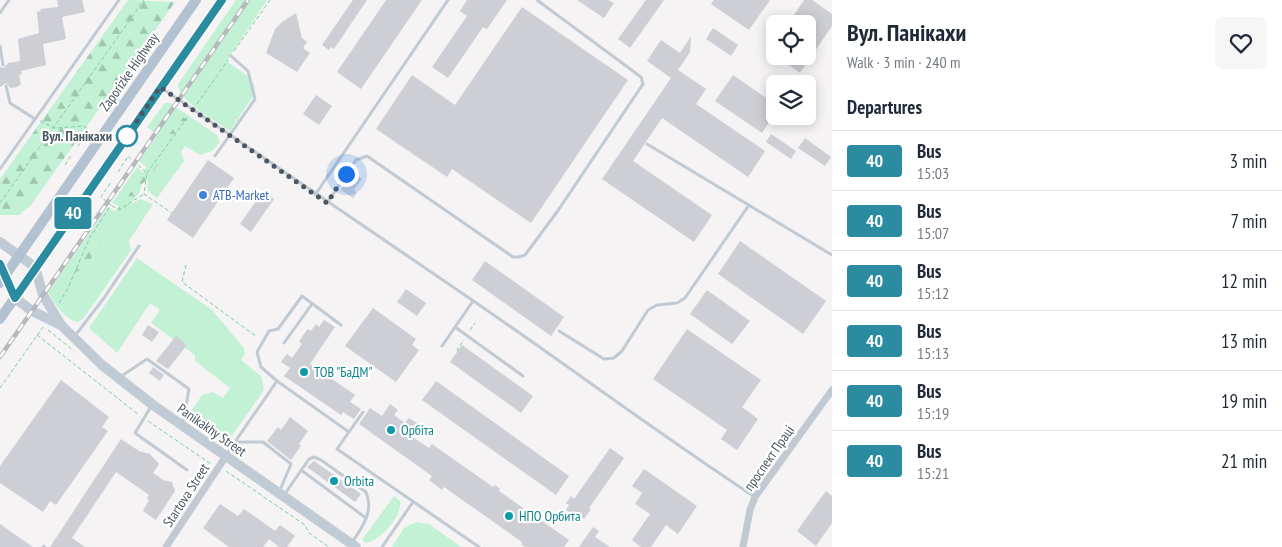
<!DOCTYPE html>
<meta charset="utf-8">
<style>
:root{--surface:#fff;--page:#f6f6f7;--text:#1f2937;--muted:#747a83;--line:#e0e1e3}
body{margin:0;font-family:"PT Sans Narrow",sans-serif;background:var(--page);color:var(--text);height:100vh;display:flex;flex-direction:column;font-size:19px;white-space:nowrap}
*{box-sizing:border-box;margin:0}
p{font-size:16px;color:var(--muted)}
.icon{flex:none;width:28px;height:28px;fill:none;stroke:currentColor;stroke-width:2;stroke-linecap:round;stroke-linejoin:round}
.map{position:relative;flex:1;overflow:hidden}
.side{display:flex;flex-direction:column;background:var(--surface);width:450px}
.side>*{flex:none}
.badge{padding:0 10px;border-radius:4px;font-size:18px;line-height:32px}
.controls{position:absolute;left:766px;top:15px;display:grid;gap:10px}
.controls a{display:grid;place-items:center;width:50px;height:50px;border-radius:8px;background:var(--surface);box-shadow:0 2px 12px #0003;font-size:25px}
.you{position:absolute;width:25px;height:25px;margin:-12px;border:4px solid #fff;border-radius:50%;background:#1a73e8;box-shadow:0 0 0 8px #1a73e833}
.map>.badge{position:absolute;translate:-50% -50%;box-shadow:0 0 0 2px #fff}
h2{padding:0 15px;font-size:19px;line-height:45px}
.round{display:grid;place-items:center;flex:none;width:52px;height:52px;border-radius:8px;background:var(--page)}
.headline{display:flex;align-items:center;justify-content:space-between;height:85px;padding:0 15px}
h1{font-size:24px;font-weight:700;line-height:38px}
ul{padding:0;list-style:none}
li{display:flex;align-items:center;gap:15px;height:60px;padding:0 15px;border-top:1px solid var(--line)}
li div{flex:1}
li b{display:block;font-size:19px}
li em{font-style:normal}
li .badge{min-width:55px;font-weight:700;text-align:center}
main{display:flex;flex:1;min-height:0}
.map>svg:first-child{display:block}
.grass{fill:#c3f1d5}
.forest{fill:url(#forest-firs)}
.building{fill:#cdcfd5}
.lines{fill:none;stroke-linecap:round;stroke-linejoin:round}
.path{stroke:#7ad0a6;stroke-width:1;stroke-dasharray:4 2.5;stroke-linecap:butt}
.lane{stroke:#c1cad2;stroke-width:3}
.street{stroke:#c1cad2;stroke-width:7}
.secondary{stroke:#c1cbd6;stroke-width:10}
.primary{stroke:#b3c2d1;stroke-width:10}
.rail-casing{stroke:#b5b8bd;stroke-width:4.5}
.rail{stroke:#fff;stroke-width:2.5;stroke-dasharray:8;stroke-linecap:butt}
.line-casing{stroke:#fff;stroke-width:11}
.line{stroke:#2b8ba1;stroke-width:8}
.walk{stroke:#4a5661;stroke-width:5;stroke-dasharray:0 9}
.stop-dot{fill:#fff;stroke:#2b8ba1;stroke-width:2.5}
.shop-dot{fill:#3f7fe0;stroke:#fff;stroke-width:2}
.culture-dot{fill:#0f9aa8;stroke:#fff;stroke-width:2}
.labels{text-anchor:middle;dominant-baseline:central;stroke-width:4.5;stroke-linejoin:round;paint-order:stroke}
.street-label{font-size:14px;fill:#4a5661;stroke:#fff}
.stop-label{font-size:14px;font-weight:bold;fill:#4a5661;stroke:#fff;text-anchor:end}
.shop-label{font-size:14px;fill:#366cbe;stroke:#fff;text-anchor:start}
.culture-label{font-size:14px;fill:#0d838f;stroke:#fff;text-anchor:start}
</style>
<main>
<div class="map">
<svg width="832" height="547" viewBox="0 0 832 547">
<defs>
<pattern id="forest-firs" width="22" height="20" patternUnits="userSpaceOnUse" patternTransform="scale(1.25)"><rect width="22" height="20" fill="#c3f1d5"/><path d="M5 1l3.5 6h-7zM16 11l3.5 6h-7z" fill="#a0c6b0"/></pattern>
</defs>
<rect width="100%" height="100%" fill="#f5f3f3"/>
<g class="grass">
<path d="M236 0H267L227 61C237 70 256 77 255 93L230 131C216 121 178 101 178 84Z"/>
<polygon points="165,103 170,103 217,135 220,142 212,151 200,155 185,146 181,152 184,161 157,198 147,190 149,169 139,161 158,135 147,127"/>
<polygon points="137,167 144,174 139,194 120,207 112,203"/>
<path d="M140 199 153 204 129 241 131 250 84 318 78 322C66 321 53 302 48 292L108 207 117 213Z"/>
<polygon points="137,258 212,310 244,348 245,354 241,360 261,376 264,390 229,440 190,413 202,395 213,392 223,398 230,388 195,361 195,355 151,323 160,310 150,303 117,353 89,328"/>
<path d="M394 496 400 501C403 516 380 540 366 543L362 540Z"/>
<polygon points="416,522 429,524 461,547 392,547 404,528"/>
</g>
<g class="forest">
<polygon points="128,0 175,2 31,205 19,215 0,215 0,179"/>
<polygon points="182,117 187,119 186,124 166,150 151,176 142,184 135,198 99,244 75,286 66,290 64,285 86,256 106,222 129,195 157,151"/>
</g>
<g class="building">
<polygon points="57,0 82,0 85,12 62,17 66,39 43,44 46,65 21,71 22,74 19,75 21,84 17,87 10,88 6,83 0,87 0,67 4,68 8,63 20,61 18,39 39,33 37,12 41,11 40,9 58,7"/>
<polygon points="353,0 367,0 334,49 331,47 329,50 322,45"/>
<polygon points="386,0 422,0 361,89 337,72"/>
<polygon points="467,0 507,0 487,29 483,27 448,78 432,67 467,16 460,11"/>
<polygon points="577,0 608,0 614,3 604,18"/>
<polygon points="646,0 664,0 630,48 618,39"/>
<polygon points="714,0 770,0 749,30 711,4"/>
<polygon points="804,0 812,0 832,14 832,26 800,73 776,56 808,56 808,24 788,24"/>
<polygon points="522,7 628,80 531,223 452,169 447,177 376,129 412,75 455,105"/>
<polygon points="296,13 302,38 307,42 303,48 310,53 297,72 266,53 275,29 282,22"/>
<polygon points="713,28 738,45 731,56 706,39"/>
<polygon points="691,36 690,52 678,70 706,89 696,104 765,151 748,177 662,118 633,161 712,215 694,242 602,179 671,78 647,61 661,40 680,53"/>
<polygon points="733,75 775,104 775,113 762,133 715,101"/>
<polygon points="316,95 332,106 319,125 303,114"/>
<polygon points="771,134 796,151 791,159 766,142"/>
<polygon points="805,138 831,157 825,166 798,148"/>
<polygon points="208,160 234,178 193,238 167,220"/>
<polygon points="356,174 362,179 354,190 357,193 353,198 341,190 345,184 348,186"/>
<polygon points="263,191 274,199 251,232 240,224"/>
<polygon points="740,241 826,301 803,334 718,274"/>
<polygon points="485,261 564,317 551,336 472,280"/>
<polygon points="406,289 426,303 417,316 397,302"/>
<polygon points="707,290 750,321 732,344 690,314"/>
<polygon points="373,308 416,339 412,345 419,350 396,382 345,346"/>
<polygon points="324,320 335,327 310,364 355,395 350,402 361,409 354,419 343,412 341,415 284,376 290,368 281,362 287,354 292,358 302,344 299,341 308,329 311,331 316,324 319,327"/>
<polygon points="148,325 159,332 152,342 142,335"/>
<polygon points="687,329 761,380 742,407 758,419 737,450 721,439 727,430 653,379"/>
<polygon points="176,336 187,345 168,369 156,361"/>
<polygon points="462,345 533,396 521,413 450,362"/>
<polygon points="153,367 164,375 160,381 149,373"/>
<polygon points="61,380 109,417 102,427 108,431 56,505 50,501 43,512 0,483 0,466"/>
<polygon points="436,381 569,476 556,495 422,400"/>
<polygon points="390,404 398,410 394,415 405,423 409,418 419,424 411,436 429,448 432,444 493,487 495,485 500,489 499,491 569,540 564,547 525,547 521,544 522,542 444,487 442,490 429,480 432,476 359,424 370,408 382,416"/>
<polygon points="290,417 308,431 299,444 301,446 291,460 267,441 278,427 281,430"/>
<polygon points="121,439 139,451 150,454 159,464 153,473 163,480 172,482 175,491 156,520 143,511 149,500 147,499 149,495 116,472 72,538 85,547 50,547"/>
<polygon points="610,448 624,458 589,508 591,509 584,519 581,517 579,520 566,510 569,505 566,503 571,496 574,499"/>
<polygon points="314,461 361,494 355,502 307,467"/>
<polygon points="644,469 697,506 678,534 666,525 651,547 641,547 632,540 650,514 635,504 642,493 632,486"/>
<polygon points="826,491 832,496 832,523 816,546 797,531"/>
<polygon points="220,504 238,516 244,509 275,531 280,525 295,536 287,547 279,547 269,539 263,547 229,547 203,528"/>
<polygon points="0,524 33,547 0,547"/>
<polygon points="593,527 599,531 595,537 610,547 579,547"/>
</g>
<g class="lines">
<g class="path">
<polyline points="234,51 270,0"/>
<polyline points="197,104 228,60"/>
<polyline points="40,121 55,128 84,126 89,130"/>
<polyline points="78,146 87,134"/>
<polyline points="65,165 72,154"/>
<polyline points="118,172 128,156 147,173 144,194 172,213"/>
<polyline points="147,173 189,115"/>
<polyline points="0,203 144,0"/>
<polyline points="112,206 119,210 144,194"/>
<polyline points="186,265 182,282 257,337"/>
<polyline points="59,303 68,288 90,237 111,205 101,197 111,182"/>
<polyline points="48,330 74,351"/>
<polyline points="470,330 475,323"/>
<polyline points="37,335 139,415"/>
<polyline points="458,351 457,350 464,340"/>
<polyline points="0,388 43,327"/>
<polyline points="148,421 211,464"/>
<polyline points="226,471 305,525 309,533 329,547"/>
</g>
<g class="lane">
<polyline points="0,13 9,0"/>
<polyline points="0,46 3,65"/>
<polyline points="6,86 10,103 35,119"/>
<path d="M163 89C266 160 369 230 472 300 567 365 659 434 755 497"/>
<polyline points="647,144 832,255"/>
<polyline points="215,156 255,99 248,71 231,56"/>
<polyline points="0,169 119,0"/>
<polyline points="315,195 448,0"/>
<polyline points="327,203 356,160 367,156 513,257 519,257 525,255 557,212 643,84 641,77 537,0"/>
<polyline points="455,327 523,376"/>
<polyline points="559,331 604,359 614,358 622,351 648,310 657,305 677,303 685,298 749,205"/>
<polyline points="74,337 104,298 139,246"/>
<polyline points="284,343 312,304"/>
<polyline points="442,346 473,301"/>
<polyline points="120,377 147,359 189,389 183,423"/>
<polyline points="277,381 261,367 257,352 269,331 278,329 302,296 341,325"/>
<polyline points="152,405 135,433 187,470"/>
<polyline points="363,412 337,449 479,547"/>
<polyline points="236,442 263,442 291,464 280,490"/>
<polyline points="226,455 277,381 349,432"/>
<polyline points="301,470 366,518"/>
<path d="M284 495 309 459 314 457 321 460 366 492C374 511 363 526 353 541"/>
<polyline points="43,547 44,546"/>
<polyline points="382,547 413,502"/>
</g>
<g class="street">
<polyline points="166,547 226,456"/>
<polyline points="743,547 750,510 755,497 832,390"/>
</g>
<g class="secondary">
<polyline points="0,242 35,267 43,295 61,325 102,365 153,405 356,547"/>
<polyline points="0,264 15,298 32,311 61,325"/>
</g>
<g class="primary">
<polyline points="0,283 196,0"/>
<polyline points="0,319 222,0"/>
</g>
<g class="rail-casing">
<polyline id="rail" points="0,357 248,0"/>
</g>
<use href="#rail" class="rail"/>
</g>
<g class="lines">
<g class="line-casing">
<polyline id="line" points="0,264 15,298 222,0"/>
</g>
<use href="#line" class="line"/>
<polyline class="walk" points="127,136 160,87 327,203 346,174"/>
</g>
<circle class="stop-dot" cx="127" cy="136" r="10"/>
<circle class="shop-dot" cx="203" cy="195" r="5"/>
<g class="culture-dot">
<circle cx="304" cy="372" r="5"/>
<circle cx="391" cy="430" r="5"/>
<circle cx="334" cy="481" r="5"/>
<circle cx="509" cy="516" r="5"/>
</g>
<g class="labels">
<g class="street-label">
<text transform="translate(129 72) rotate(-55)">Zaporizke Highway</text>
<text transform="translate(212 430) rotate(35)">Panikakhy Street</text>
<text transform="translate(769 458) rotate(-55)">проспект Праці</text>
<text transform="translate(186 495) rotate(-57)">Startova Street</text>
</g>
<g class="stop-label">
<text x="112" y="136">Вул. Панікахи</text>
</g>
<g class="shop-label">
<text x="213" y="195">ATB-Market</text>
</g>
<g class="culture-label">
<text x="314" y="372">ТОВ "БаДМ"</text>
<text x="401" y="430">Орбіта</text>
<text x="344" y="481">Orbita</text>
<text x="519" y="516">НПО Орбита</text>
</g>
</g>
</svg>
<div class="controls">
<a><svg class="icon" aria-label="locate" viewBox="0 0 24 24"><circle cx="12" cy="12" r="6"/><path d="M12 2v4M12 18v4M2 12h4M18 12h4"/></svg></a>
<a><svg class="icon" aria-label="layers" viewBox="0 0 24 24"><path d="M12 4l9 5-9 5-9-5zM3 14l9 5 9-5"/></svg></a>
</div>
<div class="you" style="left:346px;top:174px"></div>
<b class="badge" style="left:73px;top:213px;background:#2b8ba1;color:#fff">40</b>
</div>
<section class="side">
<div class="headline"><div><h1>Вул. Панікахи</h1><p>Walk · 3 min · 240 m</p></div><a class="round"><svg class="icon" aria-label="heart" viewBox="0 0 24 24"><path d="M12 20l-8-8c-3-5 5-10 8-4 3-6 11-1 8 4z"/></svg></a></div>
<h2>Departures</h2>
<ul>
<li><span class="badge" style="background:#2b8ba1;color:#fff">40</span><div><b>Bus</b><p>15:03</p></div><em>3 min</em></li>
<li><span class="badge" style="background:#2b8ba1;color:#fff">40</span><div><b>Bus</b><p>15:07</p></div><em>7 min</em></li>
<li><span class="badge" style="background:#2b8ba1;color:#fff">40</span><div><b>Bus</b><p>15:12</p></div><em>12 min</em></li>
<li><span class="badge" style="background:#2b8ba1;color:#fff">40</span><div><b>Bus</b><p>15:13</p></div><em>13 min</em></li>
<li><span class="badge" style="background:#2b8ba1;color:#fff">40</span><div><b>Bus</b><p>15:19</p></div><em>19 min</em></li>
<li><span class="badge" style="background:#2b8ba1;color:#fff">40</span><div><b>Bus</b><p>15:21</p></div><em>21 min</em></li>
</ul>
</section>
</main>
